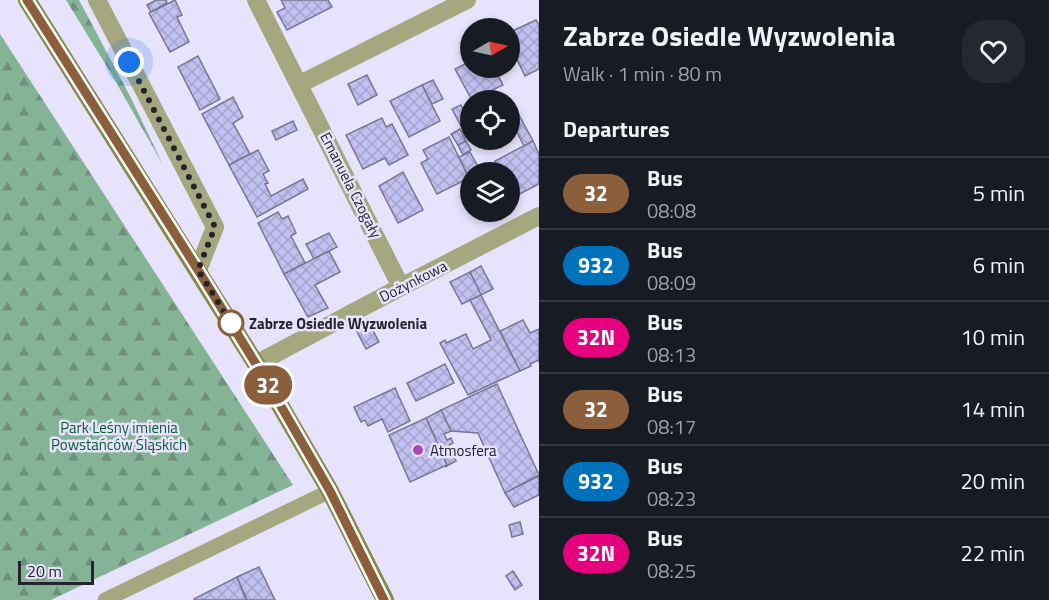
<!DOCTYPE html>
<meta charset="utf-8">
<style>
:root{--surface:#171b24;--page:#242831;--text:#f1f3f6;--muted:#9ea1a6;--line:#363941}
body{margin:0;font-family:"Titillium Web",sans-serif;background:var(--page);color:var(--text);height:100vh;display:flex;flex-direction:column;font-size:22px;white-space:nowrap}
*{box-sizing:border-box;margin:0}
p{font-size:20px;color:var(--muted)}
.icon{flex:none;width:33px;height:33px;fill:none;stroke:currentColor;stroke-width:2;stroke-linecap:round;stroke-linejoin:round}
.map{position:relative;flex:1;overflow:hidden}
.sheet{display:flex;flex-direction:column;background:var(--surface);width:510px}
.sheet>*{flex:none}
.badge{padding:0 12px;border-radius:20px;font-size:21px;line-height:39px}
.needle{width:39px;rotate:81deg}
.buttons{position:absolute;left:460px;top:18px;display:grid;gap:12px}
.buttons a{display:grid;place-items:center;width:60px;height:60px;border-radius:50%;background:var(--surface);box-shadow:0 3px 9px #0003;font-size:30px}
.scale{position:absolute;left:18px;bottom:15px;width:76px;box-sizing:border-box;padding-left:6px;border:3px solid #25232e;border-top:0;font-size:16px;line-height:21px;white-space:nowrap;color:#25232e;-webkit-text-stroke:4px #e8e3fc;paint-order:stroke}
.you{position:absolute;width:30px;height:30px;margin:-15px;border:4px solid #fff;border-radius:50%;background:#1a73e8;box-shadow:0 0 0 9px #1a73e833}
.map>.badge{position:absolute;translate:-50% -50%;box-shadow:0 0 0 3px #fff}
h2{padding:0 24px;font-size:22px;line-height:54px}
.round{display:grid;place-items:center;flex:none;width:63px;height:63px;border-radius:24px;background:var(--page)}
.summary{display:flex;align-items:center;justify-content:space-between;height:102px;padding:0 24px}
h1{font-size:28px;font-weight:700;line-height:45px}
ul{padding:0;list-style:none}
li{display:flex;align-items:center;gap:18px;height:72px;padding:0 24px;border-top:2px solid var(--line)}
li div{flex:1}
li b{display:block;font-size:22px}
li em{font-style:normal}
li .badge{min-width:66px;font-weight:700;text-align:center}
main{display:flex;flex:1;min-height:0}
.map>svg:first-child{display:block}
.forest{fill:url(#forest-firs)}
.building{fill:url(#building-cross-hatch);stroke:#777792;stroke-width:1.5}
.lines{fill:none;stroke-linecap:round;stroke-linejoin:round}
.lane{stroke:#a5a87f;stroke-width:15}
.street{stroke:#a5a87f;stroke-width:18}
.secondary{stroke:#868849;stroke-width:18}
.line-casing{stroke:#fff;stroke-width:14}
.line{stroke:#8b5e3c;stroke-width:9}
.walk{stroke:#25232e;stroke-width:6;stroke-dasharray:0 10.8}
.stop-dot{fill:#fff;stroke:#8b5e3c;stroke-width:3}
.poi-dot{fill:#a54bb7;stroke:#e8e3fc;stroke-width:2}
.labels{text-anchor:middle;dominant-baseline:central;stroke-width:5;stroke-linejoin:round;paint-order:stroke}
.street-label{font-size:15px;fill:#25232e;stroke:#e8e3fc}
.stop-label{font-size:15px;font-weight:bold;fill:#25232e;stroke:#e8e3fc;text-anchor:start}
.park-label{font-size:15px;fill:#0a5a34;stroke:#e8e3fc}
.poi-label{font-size:15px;fill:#25232e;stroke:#e8e3fc;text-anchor:start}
</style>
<main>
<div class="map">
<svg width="539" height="600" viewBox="0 0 539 600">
<defs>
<pattern id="forest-firs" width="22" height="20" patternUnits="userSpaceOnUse" patternTransform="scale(1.5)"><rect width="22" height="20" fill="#85b395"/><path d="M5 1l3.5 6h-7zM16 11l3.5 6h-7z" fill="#6d917a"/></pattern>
<pattern id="building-cross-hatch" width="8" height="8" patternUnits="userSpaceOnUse" patternTransform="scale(1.5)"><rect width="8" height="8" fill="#c0bfef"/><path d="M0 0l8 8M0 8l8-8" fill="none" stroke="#a5a4cd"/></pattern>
</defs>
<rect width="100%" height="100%" fill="#e8e3fc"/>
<g class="forest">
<polygon points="66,0 79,0 131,98 163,165 109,70"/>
<polygon points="0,34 293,485 51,600 0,600"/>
</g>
<g class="building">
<polygon points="156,0 166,0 167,3 151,12 147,5"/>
<polygon points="175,0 182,15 177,17 189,42 170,52 149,13"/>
<polygon points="281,0 328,0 332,7 287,30 277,12 285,8"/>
<polygon points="536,20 539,25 539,69 525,76 510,45 510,32"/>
<polygon points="471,53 471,68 494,68 503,85 472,100 455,69 471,61 467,55"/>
<polygon points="198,56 220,99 200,110 178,67"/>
<polygon points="367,75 377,95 358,105 348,84"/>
<polygon points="433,80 443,99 432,104 422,85"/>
<polygon points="422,85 440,121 409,137 390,101"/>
<polygon points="233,97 243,117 233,123 250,154 229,165 202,114"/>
<polygon points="512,102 533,141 524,146 510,119 510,103"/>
<polygon points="461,105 469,122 461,126 452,109"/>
<polygon points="382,118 386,127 392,124 408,155 389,165 385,158 363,169 346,135"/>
<polygon points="293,121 297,130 276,140 272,131"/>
<polygon points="460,129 466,141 458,145 451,134"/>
<polygon points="449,137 469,178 437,194 421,163 428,159 423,150"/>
<polygon points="466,141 471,150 463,155 458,145"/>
<polygon points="533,141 539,154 539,184 514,197 510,189 510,172 501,172 495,161"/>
<polygon points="258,150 269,171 263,174 268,183 265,184 271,196 303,179 308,189 257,217 229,165"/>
<polygon points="470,152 481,172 471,172 471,177 469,178 459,157"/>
<polygon points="403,172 423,210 398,223 379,186"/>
<polygon points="278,212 282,219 288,216 296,233 291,236 305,263 284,274 258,223"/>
<polygon points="329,233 337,247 314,259 306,244"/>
<polygon points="329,251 340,272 315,285 328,308 308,317 284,274"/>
<polygon points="481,266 493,289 481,295 470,272"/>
<polygon points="470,272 481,295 462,304 450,282"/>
<polygon points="481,295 520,371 468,395 440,343 445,340 446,343 466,334 473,349 491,340 470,300"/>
<polygon points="367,319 379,342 366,349 354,326"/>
<polygon points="523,320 530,333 539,329 539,362 538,360 530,364 531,366 520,371 500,331"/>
<polygon points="445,364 454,383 416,401 407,383"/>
<polygon points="497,384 539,475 505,493 478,433 451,431 441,410"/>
<polygon points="395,388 410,421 388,432 382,419 368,426 365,420 361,422 354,407"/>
<polygon points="441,410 451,431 444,434 447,440 451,438 453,443 449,445 456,461 445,467 447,465 426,418"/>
<polygon points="426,418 447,465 410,482 389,435"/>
<polygon points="539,476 539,495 514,507 505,493"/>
<polygon points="520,522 523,534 512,537 509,525"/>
<polygon points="259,567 275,600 247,600 237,577"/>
<polygon points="513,571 522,585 515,590 506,576"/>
<polygon points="237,577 246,600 195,600 194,599"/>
</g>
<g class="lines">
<polyline class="lane" points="105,600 330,491"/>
<g class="street">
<polyline points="97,0 215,227 198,270"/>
<polyline points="256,0 401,287"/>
<polyline points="300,84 467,0"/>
<polyline points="256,364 401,287 539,216"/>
</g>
<polyline class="secondary" points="27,0 256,364 330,491 385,600"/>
</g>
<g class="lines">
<g class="line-casing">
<polyline id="line" points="27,0 198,270 267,382 330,491 384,600"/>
</g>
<use href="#line" class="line"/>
<polyline class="walk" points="129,62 215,227 198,270 231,323"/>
</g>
<circle class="stop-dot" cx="231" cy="323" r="12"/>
<circle class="poi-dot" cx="418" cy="450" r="6"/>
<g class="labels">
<g class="street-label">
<text transform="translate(351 185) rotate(63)">Emanuela Czogały</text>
<text transform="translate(413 281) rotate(-27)">Dożynkowa</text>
</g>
<g class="stop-label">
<text x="249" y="323">Zabrze Osiedle Wyzwolenia</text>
</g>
<g class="park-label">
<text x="119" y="427">Park Leśny imienia<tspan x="119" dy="17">Powstańców Śląskich</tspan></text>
</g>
<g class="poi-label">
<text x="430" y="450">Atmosfera</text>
</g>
</g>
</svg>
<div class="buttons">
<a><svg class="needle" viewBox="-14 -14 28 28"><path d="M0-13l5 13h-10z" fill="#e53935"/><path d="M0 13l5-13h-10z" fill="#9ea1a6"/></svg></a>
<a><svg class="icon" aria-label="locate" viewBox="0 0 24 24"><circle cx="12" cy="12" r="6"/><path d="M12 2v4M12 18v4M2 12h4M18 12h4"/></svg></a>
<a><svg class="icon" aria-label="layers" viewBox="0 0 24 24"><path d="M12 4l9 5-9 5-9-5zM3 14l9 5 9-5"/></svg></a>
</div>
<div class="scale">20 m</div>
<div class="you" style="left:129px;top:62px"></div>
<b class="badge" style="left:268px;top:385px;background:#8b5e3c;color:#fff">32</b>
</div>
<section class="sheet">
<div class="summary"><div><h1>Zabrze Osiedle Wyzwolenia</h1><p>Walk · 1 min · 80 m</p></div><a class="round"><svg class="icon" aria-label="heart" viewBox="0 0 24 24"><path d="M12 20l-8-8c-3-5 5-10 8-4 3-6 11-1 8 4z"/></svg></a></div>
<h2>Departures</h2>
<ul>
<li><span class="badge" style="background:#8b5e3c;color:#fff">32</span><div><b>Bus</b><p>08:08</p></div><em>5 min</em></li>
<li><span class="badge" style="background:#0072bc;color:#fff">932</span><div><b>Bus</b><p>08:09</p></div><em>6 min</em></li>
<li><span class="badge" style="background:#e6007e;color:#fff">32N</span><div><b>Bus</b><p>08:13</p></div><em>10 min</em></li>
<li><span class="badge" style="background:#8b5e3c;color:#fff">32</span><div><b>Bus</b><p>08:17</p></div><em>14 min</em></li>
<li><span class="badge" style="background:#0072bc;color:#fff">932</span><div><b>Bus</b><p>08:23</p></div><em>20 min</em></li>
<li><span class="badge" style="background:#e6007e;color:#fff">32N</span><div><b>Bus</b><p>08:25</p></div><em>22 min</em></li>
</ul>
</section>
</main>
